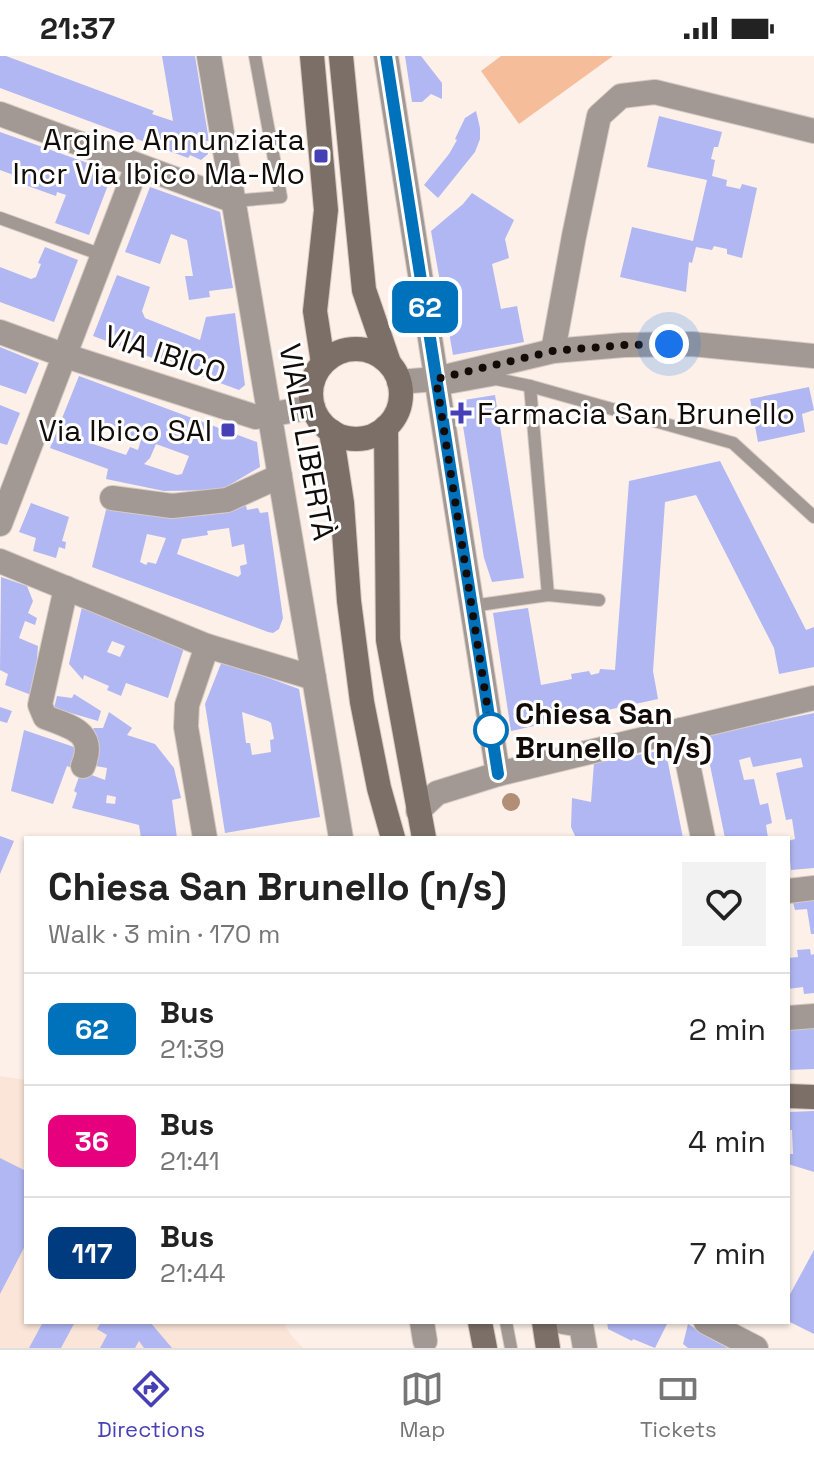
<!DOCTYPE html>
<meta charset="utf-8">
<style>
:root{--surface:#fff;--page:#f2f2f2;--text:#222;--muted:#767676;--line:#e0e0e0;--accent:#473fb5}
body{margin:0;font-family:"Space Grotesk",sans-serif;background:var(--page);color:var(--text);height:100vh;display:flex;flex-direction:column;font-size:30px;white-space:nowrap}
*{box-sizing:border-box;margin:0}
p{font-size:26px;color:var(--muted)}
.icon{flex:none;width:44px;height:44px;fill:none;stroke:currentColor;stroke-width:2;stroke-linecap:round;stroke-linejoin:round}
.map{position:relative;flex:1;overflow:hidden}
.details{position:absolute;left:24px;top:780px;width:766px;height:488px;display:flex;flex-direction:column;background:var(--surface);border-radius:0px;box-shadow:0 2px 6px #0004}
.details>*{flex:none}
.badge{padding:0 16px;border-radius:12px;font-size:28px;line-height:52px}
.you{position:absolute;width:40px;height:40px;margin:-20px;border:6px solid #fff;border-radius:50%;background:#1a73e8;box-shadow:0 0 0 12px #1a73e833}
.map>.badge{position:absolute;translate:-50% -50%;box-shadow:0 0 0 4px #fff}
.round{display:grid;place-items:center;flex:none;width:84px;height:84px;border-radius:0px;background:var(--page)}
.summary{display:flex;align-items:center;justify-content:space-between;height:136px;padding:0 24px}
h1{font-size:38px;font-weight:600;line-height:60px}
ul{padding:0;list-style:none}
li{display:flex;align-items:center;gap:24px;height:112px;padding:0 24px;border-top:2px solid var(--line)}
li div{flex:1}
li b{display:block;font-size:30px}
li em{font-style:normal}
li .badge{min-width:88px;font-weight:700;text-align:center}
.status{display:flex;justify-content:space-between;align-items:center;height:56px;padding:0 40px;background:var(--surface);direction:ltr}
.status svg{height:22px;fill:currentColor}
.tabs{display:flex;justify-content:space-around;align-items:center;height:112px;border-top:2px solid var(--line);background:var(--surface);font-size:22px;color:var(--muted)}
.tabs a{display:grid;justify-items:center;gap:4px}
.tabs .on{color:var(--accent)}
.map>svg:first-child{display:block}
.built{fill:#fbe5d8}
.park{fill:#f6bd9b}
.building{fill:#b1b7f2;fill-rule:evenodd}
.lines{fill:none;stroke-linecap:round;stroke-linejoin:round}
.lane-casing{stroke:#d7cbc4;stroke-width:14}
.street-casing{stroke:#d7cbc4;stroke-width:26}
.secondary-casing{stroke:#d7cbc4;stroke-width:26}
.lane{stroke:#a29994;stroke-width:12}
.street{stroke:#a29994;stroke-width:24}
.secondary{stroke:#7b6f67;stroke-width:24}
.tree{fill:#b18e75}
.line-casing{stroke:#fff;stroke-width:18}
.line{stroke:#0072bc;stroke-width:12}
.walk{stroke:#120b08;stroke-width:8;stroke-dasharray:0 14.4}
.poi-dot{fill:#473fb5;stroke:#fff;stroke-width:3}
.stop-dot{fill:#fff;stroke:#0072bc;stroke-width:4}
.labels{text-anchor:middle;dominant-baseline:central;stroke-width:6;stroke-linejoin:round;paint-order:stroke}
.poi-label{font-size:30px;fill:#120b08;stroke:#fff;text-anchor:end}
.street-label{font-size:30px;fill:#120b08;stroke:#fff}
.stop-label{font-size:30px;font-weight:bold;fill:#120b08;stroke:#fff;text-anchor:start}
</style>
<div class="status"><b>21:37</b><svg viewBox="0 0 49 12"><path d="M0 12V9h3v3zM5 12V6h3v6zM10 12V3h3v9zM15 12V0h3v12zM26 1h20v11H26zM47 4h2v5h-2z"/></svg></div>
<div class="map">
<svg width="814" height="1292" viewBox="0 0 814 1292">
<rect width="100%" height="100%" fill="#fcf0e8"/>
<polygon class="built" points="0,1020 26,1024 26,1266 283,1266 291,1279 303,1292 0,1292"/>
<polygon class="park" points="501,0 613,0 519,68 481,15"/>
<g class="building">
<polygon points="0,0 6,0 154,55 152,58 173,65 162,0 195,0 209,85 206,85 208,98 201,104 190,99 188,102 0,32"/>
<polygon points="405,0 421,0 442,27 442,43 431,38 422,46 412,46"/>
<polygon points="476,55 480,72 480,83 475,96 438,142 424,129 449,98 457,84 455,83 465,62"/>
<polygon points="659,60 722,76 718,91 714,91 711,103 715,104 712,120 727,124 726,130 740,133 742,128 757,132 742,202 727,198 727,193 714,190 712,194 696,191 692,207 689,206 686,236 620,221 632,171 693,185 707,124 647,111"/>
<polygon points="0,76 113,116 89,179 55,167 66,139 57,136 56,140 25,129 27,124 0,114"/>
<polygon points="150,131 220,156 233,232 209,235 210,241 189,244 185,220 193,220 187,184 171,178 160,208 125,196"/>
<polygon points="472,137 514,164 505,183 509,202 492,208 501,253 517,250 524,286 453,299 431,175 463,148"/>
<polygon points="45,191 78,204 54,266 0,246 0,211 31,223 36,221 41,208 38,207"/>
<polygon points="117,219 150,231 142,255 145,262 200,284 206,261 235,257 245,329 239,334 93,280"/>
<polygon points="0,291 39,307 26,338 0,329"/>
<path d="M79 320 257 386 260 411 221 434 164 435 106 423 108 413 50 392ZM105 370 141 384 138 394 130 391 126 399 90 387 95 374ZM156 388 189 400 182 418 177 419 144 408 150 402Z"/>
<polygon points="809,331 814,354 802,358 805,376 758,386 750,343"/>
<polygon points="495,339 524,522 492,526 484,502 463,370 464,344"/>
<polygon points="0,349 20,357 7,389 0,387"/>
<polygon points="720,405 806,574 814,571 814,611 779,618 774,592 696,439 665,446 653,615 658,643 511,675 493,557 528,552 541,629 572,623 571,618 589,615 591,619 599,617 600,613 615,614 629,425"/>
<path d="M108 446 198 454 199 460 225 457 245 446 247 454 258 452 260 457 268 456 283 562 279 573 273 577 268 576 92 511ZM229 472 232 491 244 488 247 508 240 510 241 518 238 521 177 498 182 483 208 479 207 475ZM147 478 166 482 156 508 148 506 146 509 140 506Z"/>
<polygon points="31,447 69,461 62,485 66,486 65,493 59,491 56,502 33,495 36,482 19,476"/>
<polygon points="1,521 27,530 33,545 28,557 37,562 35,569 25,565 19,582 38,590 34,640 5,629 8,618 0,614"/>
<path d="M82 551 184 592 168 642 126 627 121 640 107 634 109 630 84 619 83 624 69 608ZM112 585 125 590 120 601 107 596Z"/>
<path d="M222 605 299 633 320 761 225 777 205 648ZM242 656 268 665 271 667 274 683 270 684 271 696 252 699 250 687H246Z"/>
<polygon points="74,638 101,655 98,665 54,652 57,640 72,642"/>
<polygon points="0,651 12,655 7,667 0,665"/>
<path d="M109 656 132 672 127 679 155 688 174 712 181 742 172 744 177 782H141L139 769 72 752 77 737 74 735 81 715 105 724 107 712 96 710 97 702 91 675 94 672H103ZM107 739 116 741 115 748 106 747Z"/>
<polygon points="814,657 814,812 791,814 788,785 795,783 792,763 786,764 776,717 803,711 801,702 753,711 750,701 739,704 744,724 754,723 760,749 768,747 772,767 766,769 768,782 725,782 704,680"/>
<polygon points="24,674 80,693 72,712 67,710 53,748 11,735"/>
<polygon points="664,694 668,707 683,782 576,782 571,771 572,742 591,746 594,707"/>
<polygon points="0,780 14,785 0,818"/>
<polygon points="814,841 814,878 811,878 807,853 795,854 792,843"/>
<polygon points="810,893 811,899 814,898 814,937 804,938 803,931 788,933 788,902 798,901 797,894"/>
<polygon points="814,969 814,1013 788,1014 788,971"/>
<polygon points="814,1055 814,1116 788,1108 788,1098 793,1098 792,1074 788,1074 788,1056"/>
<polygon points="0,1102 26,1115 26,1188 0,1238"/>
<polygon points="814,1194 814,1278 788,1265 788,1242"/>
<polygon points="43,1266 75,1266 61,1292 29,1292"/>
<polygon points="101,1266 150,1266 172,1292 144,1292 139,1285 135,1292 100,1292 107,1279 97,1273"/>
<polygon points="607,1266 668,1266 655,1292 633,1283 632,1285 608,1273"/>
<polygon points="688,1268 711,1283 728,1292 688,1292 683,1288"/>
</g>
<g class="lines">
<g class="lane-casing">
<g id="lane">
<polyline points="234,145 281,141 255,0"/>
<polyline points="0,162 102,199"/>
<polyline points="530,330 548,539"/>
<polyline points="441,333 496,323 530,330 733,387 814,461"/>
<polyline points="472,550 548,539 599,544"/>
<polyline points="506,1266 511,1292"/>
</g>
</g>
<g class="street-casing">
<g id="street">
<polyline points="209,0 341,782"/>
<polyline points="386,0 498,718"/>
<polyline points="0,58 234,145"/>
<polyline points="0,276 66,300 256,361 313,351"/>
<polyline points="553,295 574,180 599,60 621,40 655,36 814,75"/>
<polyline points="399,326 436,323 553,295 624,289 692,288 814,300"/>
<polyline points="112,442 172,450 227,444 280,420"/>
<polyline points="0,468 137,110"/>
<polyline points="0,505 207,590 314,622"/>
<path d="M66 532 40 649 45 661C71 671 97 676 83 710"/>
<polyline points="681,674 703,782"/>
<polyline points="418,755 437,737 498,718 814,642"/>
<polyline points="205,782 186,671 187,649 207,590"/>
<polyline points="788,835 814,832"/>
<polyline points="788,962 814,960"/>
<polyline points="422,1266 425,1285"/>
<polyline points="563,1266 581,1269 585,1292"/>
<polyline points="706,1266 756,1292"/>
</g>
</g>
<g class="secondary-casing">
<g id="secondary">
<polyline points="312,0 326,154 315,255 323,307"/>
<polyline points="341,0 364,234 389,307"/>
<circle cx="356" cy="338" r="45"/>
<polyline points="386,371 388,584 424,782"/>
<polyline points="331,375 342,447 349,545 362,646 379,732 393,782"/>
<polyline points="788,1040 814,1041"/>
<polyline points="480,1266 485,1292"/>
<polyline points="544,1266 548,1292"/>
</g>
</g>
<use href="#lane" class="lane"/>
<use href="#street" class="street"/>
<use href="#secondary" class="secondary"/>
</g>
<circle class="tree" cx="511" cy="746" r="9"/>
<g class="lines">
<g class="line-casing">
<polyline id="line" points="386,0 498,718"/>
</g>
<use href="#line" class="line"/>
<polyline class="walk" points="491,674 436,323 553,295 624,289 669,288"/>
</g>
<g class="poi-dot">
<rect x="313" y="92" width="16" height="16" rx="4"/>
<path d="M457 345h8v8h8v8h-8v8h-8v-8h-8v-8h8z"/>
<rect x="220" y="366" width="16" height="16" rx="4"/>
</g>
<circle class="stop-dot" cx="491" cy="674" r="16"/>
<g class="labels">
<g class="poi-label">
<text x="305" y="83">Argine Annunziata<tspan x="305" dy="34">Incr Via Ibico Ma-Mo</tspan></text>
<text x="477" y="357" text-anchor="start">Farmacia San Brunello</text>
<text x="212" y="374">Via Ibico SAI</text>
</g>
<g class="street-label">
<text transform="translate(165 298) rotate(18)">VIA IBICO</text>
<text transform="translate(307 386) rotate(80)">VIALE LIBERTÀ</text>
</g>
<g class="stop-label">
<text x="515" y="657">Chiesa San<tspan x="515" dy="34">Brunello (n/s)</tspan></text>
</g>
</g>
</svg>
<div class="you" style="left:669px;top:288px"></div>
<b class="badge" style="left:425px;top:251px;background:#0072bc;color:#fff">62</b>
<section class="details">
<div class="summary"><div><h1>Chiesa San Brunello (n/s)</h1><p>Walk · 3 min · 170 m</p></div><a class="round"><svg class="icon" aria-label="heart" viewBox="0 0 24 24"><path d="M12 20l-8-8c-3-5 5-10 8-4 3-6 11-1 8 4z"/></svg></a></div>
<ul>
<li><span class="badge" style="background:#0072bc;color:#fff">62</span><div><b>Bus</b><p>21:39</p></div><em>2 min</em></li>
<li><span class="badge" style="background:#e6007e;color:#fff">36</span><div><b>Bus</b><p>21:41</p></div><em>4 min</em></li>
<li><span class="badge" style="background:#003b80;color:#fff">117</span><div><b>Bus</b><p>21:44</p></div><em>7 min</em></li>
</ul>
</section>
</div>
<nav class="tabs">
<a class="on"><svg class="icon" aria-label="directions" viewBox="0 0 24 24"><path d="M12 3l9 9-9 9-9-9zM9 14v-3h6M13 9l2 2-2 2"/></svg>Directions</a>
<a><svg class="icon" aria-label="map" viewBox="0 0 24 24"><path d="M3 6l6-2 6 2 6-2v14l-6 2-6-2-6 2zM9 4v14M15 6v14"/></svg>Map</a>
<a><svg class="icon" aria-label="tickets" viewBox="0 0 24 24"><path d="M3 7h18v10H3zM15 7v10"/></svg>Tickets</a>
</nav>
